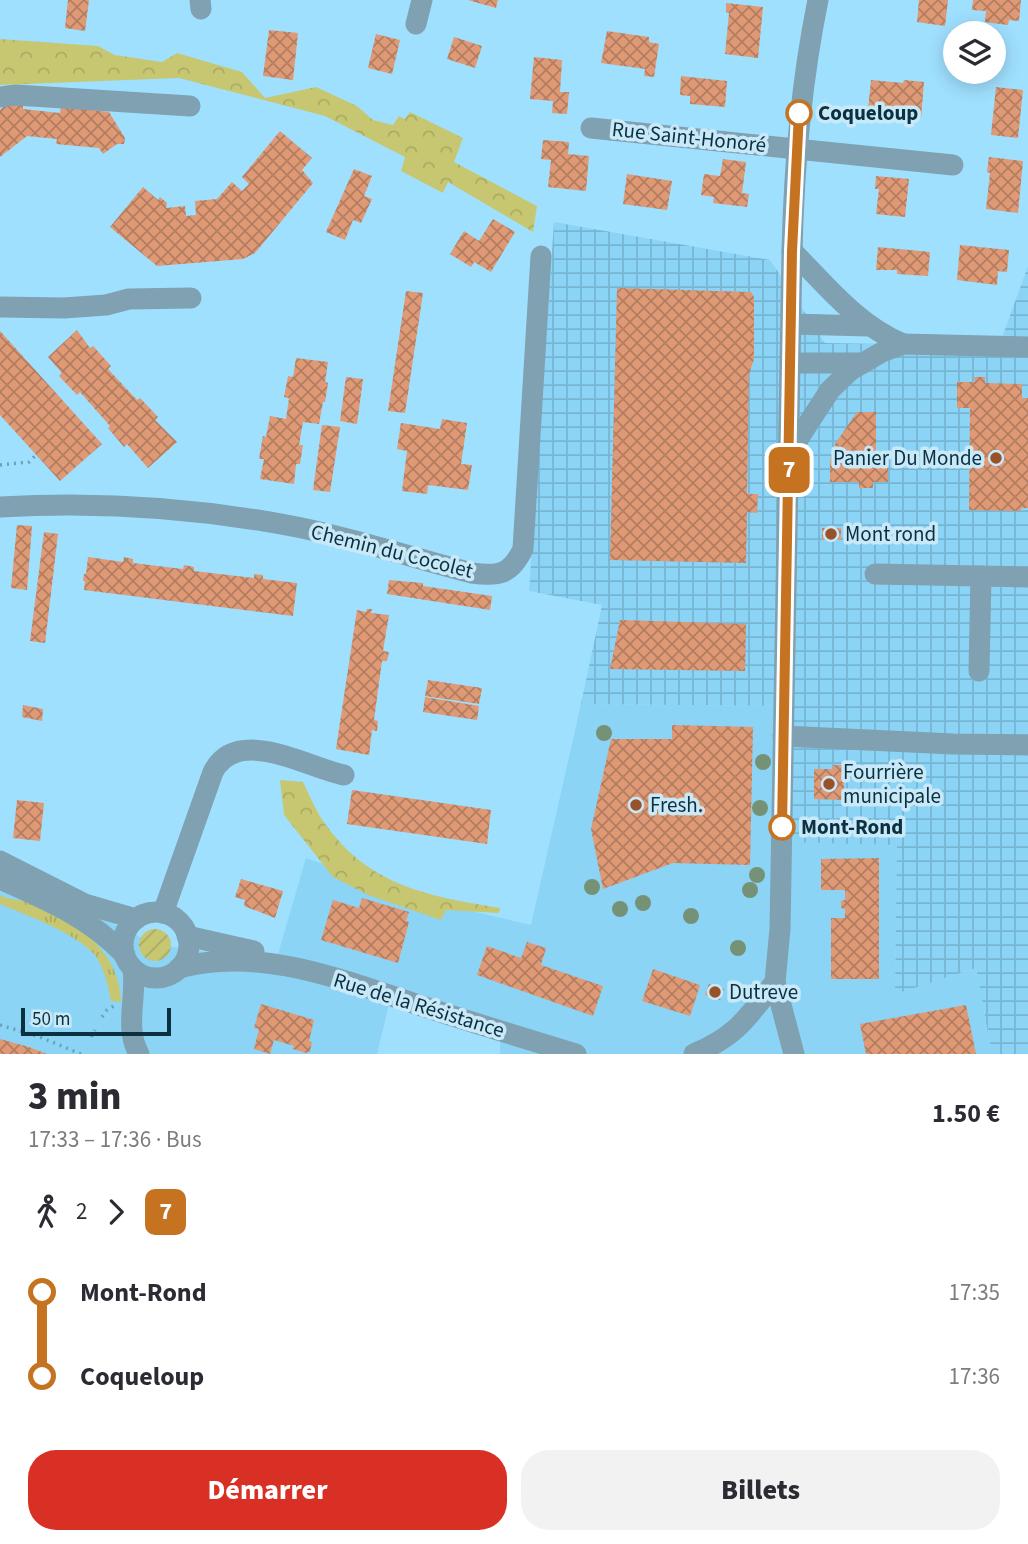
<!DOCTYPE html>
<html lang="fr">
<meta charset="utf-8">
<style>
:root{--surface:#fff;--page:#f2f2f3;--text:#2b2b33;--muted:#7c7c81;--accent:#d93025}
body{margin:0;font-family:"Source Sans 3",sans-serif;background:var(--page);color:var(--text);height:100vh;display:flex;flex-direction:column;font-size:26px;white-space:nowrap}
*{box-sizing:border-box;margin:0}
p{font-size:23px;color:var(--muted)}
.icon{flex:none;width:38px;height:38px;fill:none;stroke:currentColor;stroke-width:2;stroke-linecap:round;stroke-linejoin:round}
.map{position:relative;height:1054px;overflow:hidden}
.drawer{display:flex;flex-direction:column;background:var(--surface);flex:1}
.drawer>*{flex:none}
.badge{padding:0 14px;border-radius:10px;font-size:24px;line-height:46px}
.controls{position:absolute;left:943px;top:21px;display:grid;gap:14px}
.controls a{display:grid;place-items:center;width:63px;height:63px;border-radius:50%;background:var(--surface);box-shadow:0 4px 18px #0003;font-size:35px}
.scale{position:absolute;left:21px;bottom:18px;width:150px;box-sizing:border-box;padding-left:7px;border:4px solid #0b3140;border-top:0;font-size:19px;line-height:24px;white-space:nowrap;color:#0b3140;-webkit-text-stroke:5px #c9e9f8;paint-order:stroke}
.map>.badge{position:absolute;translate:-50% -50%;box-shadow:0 0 0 4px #fff}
.legs{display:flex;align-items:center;gap:10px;height:77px;padding:0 28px;font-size:23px}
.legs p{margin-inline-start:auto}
.head{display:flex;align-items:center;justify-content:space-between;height:119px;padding:0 28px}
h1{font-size:38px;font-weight:800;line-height:52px}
.action{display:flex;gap:14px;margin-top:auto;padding:14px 28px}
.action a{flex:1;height:80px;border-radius:28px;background:var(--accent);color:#fff;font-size:28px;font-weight:800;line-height:80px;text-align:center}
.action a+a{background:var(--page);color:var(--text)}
ul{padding:0 28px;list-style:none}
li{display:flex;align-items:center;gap:24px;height:84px;font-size:26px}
li i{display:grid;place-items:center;width:10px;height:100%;margin:0 9px;background:currentColor}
li i::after{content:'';width:18px;height:18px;margin:-9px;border:5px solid;border-radius:50%;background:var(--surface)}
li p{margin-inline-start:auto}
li:first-child i{background:linear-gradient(#0000 50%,currentColor 0)}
li:last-child i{background:linear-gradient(currentColor 50%,#0000 0)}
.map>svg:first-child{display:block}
.built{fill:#8bd4f5}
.industrial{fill:url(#industrial-grid)}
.grass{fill:url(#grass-tufts)}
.forest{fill:url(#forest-crowns)}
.garden{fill:url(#garden-furrows)}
.building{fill:url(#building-cross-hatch)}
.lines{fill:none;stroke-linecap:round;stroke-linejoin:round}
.path{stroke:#69a1ba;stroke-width:3.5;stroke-dasharray:2 5;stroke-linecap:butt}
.minor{stroke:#7fa1b1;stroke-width:21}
.tree{fill:#769276}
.line-1-casing{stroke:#fff;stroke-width:16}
.line-1{stroke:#c57320;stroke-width:10}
.stop-1-dot{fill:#fff;stroke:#c57320;stroke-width:3.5}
.poi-dot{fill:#98522a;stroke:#c9e9f8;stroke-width:2.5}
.labels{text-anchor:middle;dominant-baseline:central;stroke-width:7;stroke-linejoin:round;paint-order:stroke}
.stop-label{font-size:21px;font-weight:bold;fill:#0b3140;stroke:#c9e9f8;text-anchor:start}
.street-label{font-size:21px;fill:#0b3140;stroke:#c9e9f8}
.poi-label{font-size:21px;fill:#0b3140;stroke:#c9e9f8;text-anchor:start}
</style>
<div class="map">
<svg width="1028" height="1054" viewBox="0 0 1028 1054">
<defs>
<pattern id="industrial-grid" width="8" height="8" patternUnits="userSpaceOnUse" patternTransform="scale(1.75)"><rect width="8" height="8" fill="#8bd4f5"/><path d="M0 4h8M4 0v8" fill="none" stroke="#77b6d3"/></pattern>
<pattern id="grass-tufts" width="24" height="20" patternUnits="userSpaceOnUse" patternTransform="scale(1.75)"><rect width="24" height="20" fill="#c7c772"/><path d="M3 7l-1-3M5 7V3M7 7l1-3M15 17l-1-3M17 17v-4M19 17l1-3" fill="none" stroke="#aaab64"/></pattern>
<pattern id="forest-crowns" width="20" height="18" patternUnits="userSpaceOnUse" patternTransform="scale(1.75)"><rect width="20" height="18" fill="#c7c772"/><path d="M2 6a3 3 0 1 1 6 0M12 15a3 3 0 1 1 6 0" fill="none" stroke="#aaab64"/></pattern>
<pattern id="garden-furrows" width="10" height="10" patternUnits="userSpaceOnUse" patternTransform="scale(1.75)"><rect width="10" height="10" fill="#c7c772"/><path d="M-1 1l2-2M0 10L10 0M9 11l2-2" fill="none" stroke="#aaab64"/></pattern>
<pattern id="building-cross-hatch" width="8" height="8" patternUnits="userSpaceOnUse" patternTransform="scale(1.75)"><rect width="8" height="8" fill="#df9975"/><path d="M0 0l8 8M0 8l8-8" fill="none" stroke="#b37d61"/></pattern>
</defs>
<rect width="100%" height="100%" fill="#9fe0ff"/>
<polygon class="built" points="581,704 784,706 898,845 895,993 976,968 992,1054 500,1054 500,1031 391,996 377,1054 0,1054 0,867 156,945 276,961 306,858 432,902 531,925"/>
<polygon class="industrial" points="554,222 770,260 825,343 999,346 1028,266 1028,1054 992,1054 976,968 895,994 897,845 781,842 784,706 581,704 602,605 529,591"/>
<path class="grass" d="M0 895C9 900 17 899 26 902 71 915 121 951 121 1002L111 1001C108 985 104 967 94 954 75 933 26 915 0 904Z"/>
<g class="forest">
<polygon points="0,39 98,46 115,55 162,62 177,53 242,72 265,98 316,87 357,106 373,120 393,125 399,116 405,119 410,112 463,138 454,162 537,206 533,232 448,182 443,193 401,171 405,157 325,116 179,78 0,85"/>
<path d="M280 780 303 782C310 796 316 812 326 825 371 887 429 896 500 908L499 913 446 910 441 920 368 895 333 877 284 815Z"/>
</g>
<circle class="garden" cx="155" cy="945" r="16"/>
<g class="building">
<polygon points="68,0 89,0 85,31 65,28"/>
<polygon points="468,0 498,0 496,8"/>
<polygon points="919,0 948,0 945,26 917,22"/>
<polygon points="973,0 1021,0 1019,21 1009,20 1008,25 985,22 986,11 972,10"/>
<polygon points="726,3 763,7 758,58 725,54 729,13 726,12"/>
<polygon points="269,30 298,33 293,80 263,76"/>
<polygon points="607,31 649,37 649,42 659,44 654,77 644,76 645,69 601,63"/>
<polygon points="376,34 400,40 392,74 368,68"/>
<polygon points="454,37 482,46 475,68 447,59"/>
<polygon points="534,57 562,60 560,92 569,92 567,114 552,113 553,101 530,99"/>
<polygon points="681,76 727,81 725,107 690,104 690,96 680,95"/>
<polygon points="871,80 903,83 904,80 924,82 921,118 868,110"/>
<polygon points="996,87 1023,90 1018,138 991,135"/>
<polygon points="7,104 23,105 23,109 60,113 61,106 109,112 125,138 124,144 117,144 103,154 99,148 56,144 57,139 27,136 0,157 0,110"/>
<polygon points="280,131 312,158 302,170 313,183 255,253 243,259 157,266 110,227 143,187 158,200 160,197 167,203 166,208 185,206 186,216 196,215 195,201 217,199 232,182 242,191 249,184 242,177"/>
<polygon points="543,140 569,142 568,154 589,156 586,191 548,187 551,160 541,159"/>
<polygon points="989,157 1023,161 1018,213 986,209 990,173 987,172"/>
<polygon points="723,159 746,162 742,193 749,194 747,207 713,203 714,197 701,195 704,174 720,176"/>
<polygon points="354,169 372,176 364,196 372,199 361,223 353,220 345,240 326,232"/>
<polygon points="627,174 672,181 667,210 623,204"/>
<polygon points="876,176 909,179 905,217 876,214 879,189 875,189"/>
<polygon points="493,219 515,232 491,272 474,262 471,267 450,254 464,231 479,241"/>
<polygon points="960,245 1009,250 1007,272 998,271 997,285 957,280"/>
<polygon points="878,247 930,252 928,276 897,274 897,270 876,270"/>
<polygon points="617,288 751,292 754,297 754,359 749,374 747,494 758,494 757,513 747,512 746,563 610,560"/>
<polygon points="406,291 423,293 405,413 388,411"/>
<polygon points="77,330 90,348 93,346 111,366 108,369 137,400 140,398 158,417 155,420 177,442 148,468 127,444 124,447 108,428 110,426 80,392 77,395 59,376 62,373 48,357"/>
<polygon points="0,331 102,444 60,481 0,415"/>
<polygon points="296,358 328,362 325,382 328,383 325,402 323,402 319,424 303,422 299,445 303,445 300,464 296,464 294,484 260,479 264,459 259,459 263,436 266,437 270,416 286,419 289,398 284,397 288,376 293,377"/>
<polygon points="346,377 363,379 357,424 340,421"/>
<polygon points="974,377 985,377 985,383 1022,384 1022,398 1028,398 1028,508 1021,508 1021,511 969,510 970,408 957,408 957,382 975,382"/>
<polygon points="857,412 876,412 876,461 888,461 888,482 873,482 873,488 859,488 859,482 830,482 830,461 835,444"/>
<polygon points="442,419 467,423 461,464 472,465 468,490 428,485 427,494 402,491 407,451 397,449 401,423 440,429"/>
<polygon points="322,425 340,427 330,492 313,490"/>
<polygon points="17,525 32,526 27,590 11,588"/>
<rect x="822" y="528" width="19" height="12"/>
<polygon points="44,532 58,534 45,643 30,641"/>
<polygon points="88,557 123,562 124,557 133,559 133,563 183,569 184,565 194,567 194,571 254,578 254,574 263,575 263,579 297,583 293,616 84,590 85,581 83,581 84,574 86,574"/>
<polygon points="389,580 423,583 423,586 492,596 490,610 387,594"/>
<polygon points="367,609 372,609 371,613 389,615 383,651 389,652 387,661 382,661 374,720 378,721 377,731 372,730 369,755 336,749 357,610 366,612"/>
<polygon points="620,620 746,624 745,671 610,669"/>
<polygon points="428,680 482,688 479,704 425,696"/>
<polygon points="425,697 479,706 477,720 423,712"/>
<polygon points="23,705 43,709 42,721 22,717"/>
<polygon points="672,725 753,727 750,865 673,863 603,889 591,829 611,739 672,739"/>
<polygon points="833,765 844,765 844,800 814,799 814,769 833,769"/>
<polygon points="352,790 491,810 487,844 347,824"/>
<polygon points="17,800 44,803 40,841 13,838"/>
<polygon points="879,858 879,979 831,979 831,918 845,918 845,909 841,908 841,901 845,900 845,890 821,890 821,859"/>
<polygon points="241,879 283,891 275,918 244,906 245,900 235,897"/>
<polygon points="362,898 409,912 406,921 409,922 398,963 321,940 333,900 359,908"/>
<polygon points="527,942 546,948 541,965 603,986 593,1016 477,975 487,946 521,958"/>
<polygon points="653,969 700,985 690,1016 642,1001"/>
<polygon points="709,984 724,989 720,1000 705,995"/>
<polygon points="261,1004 314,1020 309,1041 312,1042 310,1051 306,1053 293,1049 294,1046 274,1040 270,1054 254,1049 259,1029 254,1028"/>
<polygon points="966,1005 976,1054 866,1054 860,1024"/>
<polygon points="0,1039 29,1047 47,1054 0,1054"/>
</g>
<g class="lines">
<g class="path">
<polyline points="0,465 29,462 36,455"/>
<polyline points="102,1017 107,1010 114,1006"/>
<polyline points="0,1025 40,1037 81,1054"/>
<polyline points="91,1037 95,1030"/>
</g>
<g class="minor">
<polyline points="200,0 201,9"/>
<polyline points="416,24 422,0"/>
<polyline points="0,97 16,95 190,106"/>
<polyline points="591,128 953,165"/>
<path d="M792 251C826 285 857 325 903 344"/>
<polyline points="0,307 64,308 106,305 129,299 191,298"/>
<polyline points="791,324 869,326"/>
<polyline points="790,363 863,363"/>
<polyline points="791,450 830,390 851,370 882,352 903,344 1028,347"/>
<path d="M0 507C100 501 199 508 297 527 356 539 414 558 472 573 499 577 511 574 523 549L541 256"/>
<polyline points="875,574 1028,577"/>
<polyline points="979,671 981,576"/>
<polyline points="783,736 953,744 1028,745"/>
<polyline points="0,861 85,904 136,919"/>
<path d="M0 879C47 900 89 917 125 955"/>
<circle cx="156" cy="945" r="33"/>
<path d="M163 913 213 772C237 725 306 767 344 775"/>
<polyline points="187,936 254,951"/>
<path d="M179 968C262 945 350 983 428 1008 477 1024 527 1039 576 1054"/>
<path d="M133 969C137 997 124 1028 139 1054"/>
<path d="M694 1054C738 1035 747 1018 775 982"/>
<path d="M794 1054 775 982 780 929 792 251C794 166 801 83 818 0"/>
</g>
</g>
<g class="tree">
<circle cx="604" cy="733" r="8"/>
<circle cx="763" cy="762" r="8"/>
<circle cx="760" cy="808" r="8"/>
<circle cx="757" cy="875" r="8"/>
<circle cx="592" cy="887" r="8"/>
<circle cx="750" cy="890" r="8"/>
<circle cx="643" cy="903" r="8"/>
<circle cx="620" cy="909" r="8"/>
<circle cx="691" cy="916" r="8"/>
<circle cx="738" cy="948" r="8"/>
</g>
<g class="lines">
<g class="line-1-casing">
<polyline id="line-1" points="782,827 792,251 799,113"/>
</g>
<use href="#line-1" class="line-1"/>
</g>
<g class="stop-1-dot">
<circle cx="799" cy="113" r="12"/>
<circle cx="782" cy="827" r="12"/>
</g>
<g class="poi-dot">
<circle cx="996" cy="458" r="7"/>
<circle cx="831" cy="534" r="7"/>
<circle cx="829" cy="784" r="7"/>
<circle cx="636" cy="805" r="7"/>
<circle cx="715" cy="992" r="7"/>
</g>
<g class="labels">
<g class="stop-label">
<text x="818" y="113">Coqueloup</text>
<text x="801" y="827">Mont-Rond</text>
</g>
<g class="street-label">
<text transform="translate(689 137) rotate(6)">Rue Saint-Honoré</text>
<text transform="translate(392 551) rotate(14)">Chemin du Cocolet</text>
<text transform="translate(419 1005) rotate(17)">Rue de la Résistance</text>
</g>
<g class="poi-label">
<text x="982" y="458" text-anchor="end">Panier Du Monde</text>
<text x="845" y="534">Mont rond</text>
<text x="843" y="772">Fourrière<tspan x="843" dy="24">municipale</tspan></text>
<text x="650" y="805">Fresh.</text>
<text x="729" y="992">Dutreve</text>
</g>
</g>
</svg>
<div class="controls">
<a><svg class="icon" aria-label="layers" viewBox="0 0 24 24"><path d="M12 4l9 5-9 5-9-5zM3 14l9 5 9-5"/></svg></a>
</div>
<div class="scale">50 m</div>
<b class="badge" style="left:789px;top:470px;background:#c57320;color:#fff">7</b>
</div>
<section class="drawer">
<div class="head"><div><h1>3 min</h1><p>17:33 – 17:36 · Bus</p></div><b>1.50 €</b></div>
<div class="legs"><svg class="icon" aria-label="walk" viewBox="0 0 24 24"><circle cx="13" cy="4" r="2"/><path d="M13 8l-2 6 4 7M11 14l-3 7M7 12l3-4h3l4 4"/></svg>2<svg class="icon" aria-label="forward" viewBox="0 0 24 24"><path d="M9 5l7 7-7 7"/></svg><b class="badge" style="background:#c57320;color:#fff">7</b></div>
<ul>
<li><i style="color:#c57320"></i><b>Mont-Rond</b><p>17:35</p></li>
<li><i style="color:#c57320"></i><b>Coqueloup</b><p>17:36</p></li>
</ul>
<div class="action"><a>Démarrer</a><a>Billets</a></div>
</section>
